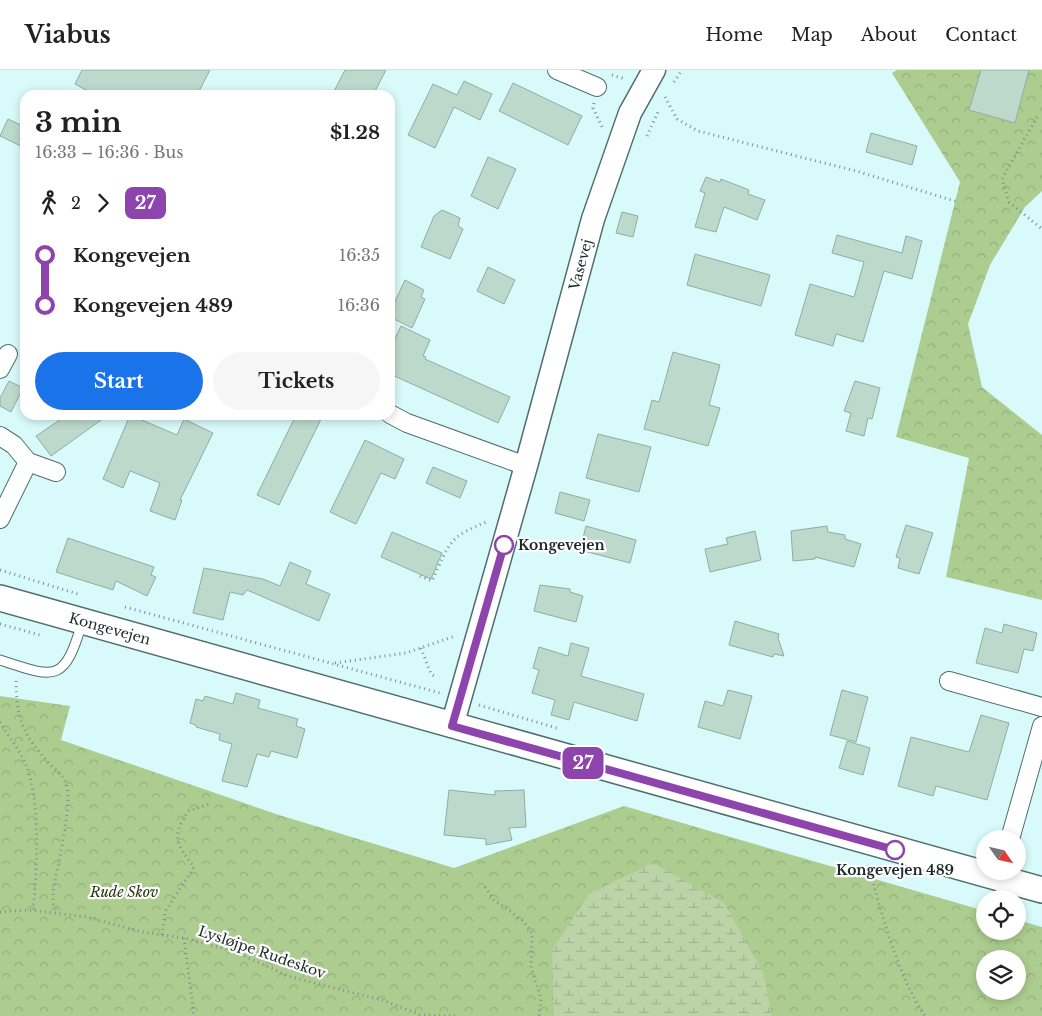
<!DOCTYPE html>
<meta charset="utf-8">
<style>
:root{--surface:#fff;--page:#f6f6f6;--text:#222;--muted:#767676;--line:#e0e0e0;--accent:#1a73e8}
body{margin:0;font-family:"Libre Baskerville",serif;background:var(--page);color:var(--text);height:100vh;display:flex;flex-direction:column;font-size:19px;white-space:nowrap}
*{box-sizing:border-box;margin:0}
p{font-size:16px;color:var(--muted)}
.icon{flex:none;width:28px;height:28px;fill:none;stroke:currentColor;stroke-width:2;stroke-linecap:round;stroke-linejoin:round}
.map{position:relative;flex:1;overflow:hidden}
.details{position:absolute;left:20px;top:20px;width:375px;height:330px;display:flex;flex-direction:column;background:var(--surface);border-radius:15px;box-shadow:0 2px 8px #0003}
.details>*{flex:none}
.badge{padding:0 10px;border-radius:8px;font-size:18px;line-height:32px}
.needle{width:32px;rotate:124deg}
.controls{position:absolute;left:976px;top:760px;display:grid;gap:10px}
.controls a{display:grid;place-items:center;width:50px;height:50px;border-radius:50%;background:var(--surface);box-shadow:0 2px 8px #0003;font-size:25px}
.map>.badge{position:absolute;translate:-50% -50%;box-shadow:0 0 0 2px #fff}
.legs{display:flex;align-items:center;gap:8px;height:55px;padding:0 15px;font-size:16px}
.legs p{margin-inline-start:auto}
.headline{display:flex;align-items:center;justify-content:space-between;height:85px;padding:0 15px}
h1{font-size:28px;font-weight:700;line-height:38px}
.button{display:flex;gap:10px;margin-top:auto;padding:10px 15px}
.button a{flex:1;height:58px;border-radius:30px;background:var(--accent);color:#fff;font-size:20px;font-weight:700;line-height:58px;text-align:center}
.button a+a{background:var(--page);color:var(--text)}
ul{padding:0 15px;list-style:none}
li{display:flex;align-items:center;gap:18px;height:50px;font-size:19px}
li i{display:grid;place-items:center;width:8px;height:100%;margin:0 6px;background:currentColor}
li i::after{content:'';width:12px;height:12px;margin:-6px;border:4px solid;border-radius:50%;background:var(--surface)}
li p{margin-inline-start:auto}
li:first-child i{background:linear-gradient(#0000 50%,currentColor 0)}
li:last-child i{background:linear-gradient(currentColor 50%,#0000 0)}
header{display:flex;align-items:center;gap:30px;box-sizing:border-box;height:70px;padding:0 25px;background:var(--surface);border-bottom:1px solid var(--line)}
header strong{font-size:24px}
nav{display:flex;gap:28px;margin-inline-start:auto;font-size:18px}
.map>svg:first-child{display:block}
.forest{fill:url(#forest-crowns);fill-rule:evenodd}
.wetland{fill:url(#wetland-marsh)}
.building{fill:#bdd9cc;stroke:#91ada0}
.lines{fill:none;stroke-linecap:round;stroke-linejoin:round}
.service-casing{stroke:#506e6f;stroke-width:11}
.minor-casing{stroke:#506e6f;stroke-width:20}
.tertiary-casing{stroke:#506e6f;stroke-width:25}
.secondary-casing{stroke:#506e6f;stroke-width:28}
.path{stroke:#7a9192;stroke-width:3;stroke-dasharray:1 4;stroke-linecap:butt}
.service{stroke:#fff;stroke-width:9}
.minor{stroke:#fff;stroke-width:18}
.tertiary{stroke:#fff;stroke-width:22}
.secondary{stroke:#fff;stroke-width:25}
.line-1-casing{stroke:#fff;stroke-width:11}
.line-1{stroke:#8e44ad;stroke-width:8}
.stop-1-dot{fill:#fff;stroke:#8e44ad;stroke-width:2.5}
.labels{text-anchor:middle;dominant-baseline:central;stroke-width:4.5;stroke-linejoin:round;paint-order:stroke}
.street-label{font-size:14px;fill:#1d292a;stroke:#fff}
.stop-label{font-size:14px;font-weight:bold;fill:#1d292a;stroke:#fff;text-anchor:start}
.park-label{font-size:14px;font-style:italic;fill:#24380c;stroke:#fff}
</style>
<header>
<strong>Viabus</strong>
<nav><a>Home</a><a>Map</a><a>About</a><a>Contact</a></nav>
</header>
<div class="map">
<svg width="1042" height="946" viewBox="0 0 1042 946">
<defs>
<pattern id="forest-crowns" width="20" height="18" patternUnits="userSpaceOnUse" patternTransform="scale(1.25)"><rect width="20" height="18" fill="#accd8f"/><path d="M2 6a3 3 0 1 1 6 0M12 15a3 3 0 1 1 6 0" fill="none" stroke="#94b07c"/></pattern>
<pattern id="wetland-marsh" width="20" height="14" patternUnits="userSpaceOnUse" patternTransform="scale(1.25)"><rect width="20" height="14" fill="#bbd3a7"/><path d="M1 5h8M5 5V1M11 12h8M15 12V8" fill="none" stroke="#a0b590"/></pattern>
</defs>
<rect width="100%" height="100%" fill="#d8fafb"/>
<g class="forest">
<polygon points="897,0 1042,0 1042,121 1025,137 990,195 968,254 982,317 1042,365 1042,530 946,507 969,388 896,367 960,112 892,3"/>
<path d="M0 626 70 636 61 670 279 745 454 798 624 736 985 841V861H1018V850L1042 857V946H0ZM985 889H1018V921H985Z"/>
</g>
<polygon class="wetland" points="653,793 724,833 763,902 772,946 554,946 552,880 589,824"/>
<g class="building">
<polygon points="82,0 210,0 197,25 95,25 75,14"/>
<polygon points="345,0 386,0 373,25 332,25"/>
<polygon points="981,0 1029,0 1015,53 969,40"/>
<polygon points="464,11 492,24 480,50 454,37 435,78 408,65 433,14 457,25"/>
<polygon points="513,13 582,46 568,75 499,41"/>
<polygon points="8,49 25,57 25,78 0,66"/>
<polygon points="871,63 917,76 912,95 866,82"/>
<polygon points="488,87 516,99 498,139 471,126"/>
<polygon points="706,107 720,112 721,109 749,120 748,124 765,130 757,150 724,137 716,162 695,157 705,123 700,121"/>
<polygon points="442,140 460,148 458,156 463,159 450,189 421,177 434,146"/>
<polygon points="622,142 638,146 633,167 616,163"/>
<polygon points="837,165 902,183 906,166 922,171 912,209 884,201 863,272 836,264 833,276 795,265 810,214 854,227 864,192 832,183"/>
<polygon points="695,184 770,205 761,236 687,215"/>
<polygon points="488,197 515,210 504,234 477,221"/>
<polygon points="405,210 424,220 421,227 425,229 412,258 390,247 390,242"/>
<polygon points="401,256 430,270 423,286 426,287 425,289 510,327 498,353 390,304 390,279"/>
<polygon points="673,282 720,295 709,335 720,338 708,376 644,359 652,330 659,332"/>
<polygon points="9,311 23,318 11,342 0,336 0,328"/>
<polygon points="855,311 880,318 872,349 868,348 864,366 846,361 851,343 844,341"/>
<polygon points="67,345 108,345 51,386 36,366"/>
<polygon points="130,345 177,365 184,349 213,363 180,430 182,430 175,450 150,441 160,413 130,401 123,418 103,409"/>
<polygon points="296,345 323,345 279,435 257,425"/>
<polygon points="598,364 651,377 639,422 586,408"/>
<polygon points="365,370 404,389 395,409 381,403 356,454 330,442"/>
<polygon points="433,397 467,411 460,428 426,413"/>
<polygon points="560,422 590,430 584,451 555,443"/>
<polygon points="906,455 933,463 919,504 898,498 900,488 896,487"/>
<polygon points="586,456 636,470 630,493 580,480"/>
<polygon points="827,456 828,462 845,465 845,469 861,474 854,497 815,487 815,489 793,491 791,461"/>
<polygon points="755,461 761,490 710,502 705,479 728,474 726,468"/>
<polygon points="392,462 442,483 431,509 381,487"/>
<polygon points="68,468 154,497 151,505 156,507 147,526 116,511 113,520 56,502"/>
<polygon points="290,492 311,501 306,514 330,524 319,551 247,520 243,525 230,522 223,550 193,543 204,498 263,509 280,516"/>
<polygon points="540,515 570,519 570,522 583,526 576,552 534,541"/>
<polygon points="735,551 779,564 778,568 784,586 774,584 773,587 729,575"/>
<polygon points="1004,554 1037,563 1033,581 1024,579 1018,603 976,593 985,558 1002,563"/>
<polygon points="571,573 589,578 581,606 644,624 637,651 574,632 569,650 551,645 555,630 532,623 539,600 533,598 539,577 568,586"/>
<polygon points="728,620 752,626 740,669 698,657 705,631 723,636"/>
<polygon points="842,620 868,627 856,672 830,665"/>
<polygon points="236,623 260,630 258,638 298,649 296,656 305,659 297,688 271,681 269,687 257,684 247,717 222,711 232,674 219,670 220,664 196,657 196,655 190,653 196,629 203,631 205,626 233,634"/>
<polygon points="981,645 1009,653 987,730 936,716 933,726 898,716 911,667 969,682"/>
<polygon points="847,671 870,678 863,705 839,698"/>
<polygon points="449,720 495,725 495,721 524,720 526,757 509,758 512,770 486,775 486,769 444,765"/>
</g>
<g class="lines">
<g class="service-casing">
<path id="service" d="M0 590C55 608 64 614 82 553"/>
</g>
<g class="minor-casing">
<g id="minor">
<polyline points="557,0 597,17"/>
<polyline points="0,299 8,284"/>
<polyline points="390,344 407,353 526,396"/>
<polyline points="0,366 14,375 28,392 56,402"/>
<polyline points="0,449 28,392"/>
<polyline points="949,611 1042,637"/>
<polyline points="1010,769 1042,656"/>
</g>
</g>
<g class="tertiary-casing">
<g id="tertiary">
<path id="s1" d="M452 656 526 396 593 149 630 43 654 0"/>
</g>
</g>
<g class="secondary-casing">
<g id="secondary">
<path id="s2" d="M0 528 1042 820"/>
</g>
</g>
<g class="path">
<polyline points="612,5 625,9"/>
<polyline points="674,12 682,0"/>
<polyline points="665,27 677,49 698,61 856,101 958,132"/>
<polyline points="594,33 593,38 602,57"/>
<polyline points="1037,47 1002,109 1009,132 1042,159"/>
<polyline points="647,66 659,40"/>
<polyline points="0,500 81,525"/>
<path d="M420 506 432 511C450 472 448 467 489 451"/>
<polyline points="125,537 440,623"/>
<polyline points="0,554 40,565"/>
<polyline points="421,578 431,604 436,607"/>
<polyline points="335,593 406,583 455,566"/>
<path d="M16 611C17 651 22 663 49 693 54 699 64 706 66 713 74 732 56 800 53 823V833L57 843"/>
<polyline points="479,635 560,659"/>
<path d="M0 652C8 666 20 680 26 695 41 731 37 801 33 840"/>
<path d="M868 795C881 841 898 907 925 946"/>
<polyline points="485,817 494,830 523,851 532,863 531,898 541,928 539,946"/>
<polyline points="0,842 29,840 87,847 142,862 184,868 233,881 291,907 382,930 421,945 456,946"/>
<path d="M162 865 165 842 194 797C176 773 171 768 188 741L210 734"/>
<polyline points="184,868 194,946"/>
</g>
<use href="#service" class="service"/>
<use href="#minor" class="minor"/>
<use href="#tertiary" class="tertiary"/>
<use href="#secondary" class="secondary"/>
</g>
<g class="lines">
<g class="line-1-casing">
<polyline id="line-1" points="504,475 452,656 895,780"/>
</g>
<use href="#line-1" class="line-1"/>
</g>
<g class="stop-1-dot">
<circle cx="504" cy="475" r="9"/>
<circle cx="895" cy="780" r="9"/>
</g>
<g class="labels">
<g class="street-label">
<text stroke="none"><textPath href="#s1" startOffset="479">Vasevej</textPath></text>
<text stroke="none"><textPath href="#s2" startOffset="114">Kongevejen</textPath></text>
<text transform="translate(262 882) rotate(19)">Lysløjpe Rudeskov</text>
</g>
<g class="stop-label">
<text x="518" y="475">Kongevejen</text>
<text x="895" y="800" text-anchor="middle">Kongevejen 489</text>
</g>
<g class="park-label">
<text x="124" y="822">Rude Skov</text>
</g>
</g>
</svg>
<div class="controls">
<a><svg class="needle" viewBox="-14 -14 28 28"><path d="M0-13l5 13h-10z" fill="#e53935"/><path d="M0 13l5-13h-10z" fill="#767676"/></svg></a>
<a><svg class="icon" aria-label="locate" viewBox="0 0 24 24"><circle cx="12" cy="12" r="6"/><path d="M12 2v4M12 18v4M2 12h4M18 12h4"/></svg></a>
<a><svg class="icon" aria-label="layers" viewBox="0 0 24 24"><path d="M12 4l9 5-9 5-9-5zM3 14l9 5 9-5"/></svg></a>
</div>
<b class="badge" style="left:583px;top:693px;background:#8e44ad;color:#fff">27</b>
<section class="details">
<div class="headline"><div><h1>3 min</h1><p>16:33 – 16:36 · Bus</p></div><b>$1.28</b></div>
<div class="legs"><svg class="icon" aria-label="walk" viewBox="0 0 24 24"><circle cx="13" cy="4" r="2"/><path d="M13 8l-2 6 4 7M11 14l-3 7M7 12l3-4h3l4 4"/></svg>2<svg class="icon" aria-label="forward" viewBox="0 0 24 24"><path d="M9 5l7 7-7 7"/></svg><b class="badge" style="background:#8e44ad;color:#fff">27</b></div>
<ul>
<li><i style="color:#8e44ad"></i><b>Kongevejen</b><p>16:35</p></li>
<li><i style="color:#8e44ad"></i><b>Kongevejen 489</b><p>16:36</p></li>
</ul>
<div class="button"><a>Start</a><a>Tickets</a></div>
</section>
</div>
